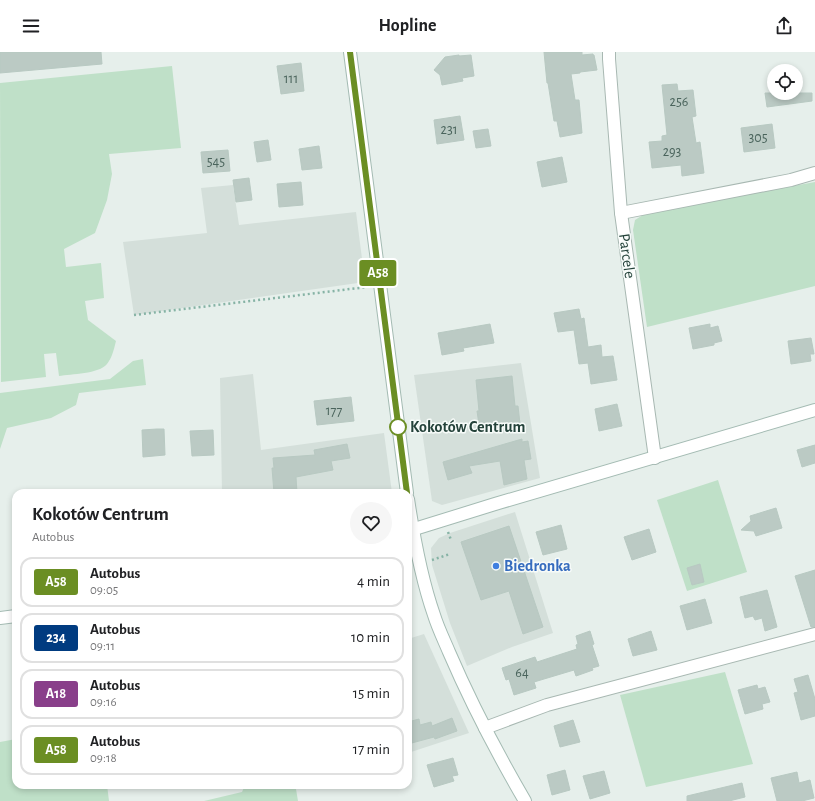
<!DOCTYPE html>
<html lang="pl">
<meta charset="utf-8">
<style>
:root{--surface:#fff;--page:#f6f6f6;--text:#202124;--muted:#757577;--line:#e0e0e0}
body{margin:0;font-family:"Alegreya Sans",sans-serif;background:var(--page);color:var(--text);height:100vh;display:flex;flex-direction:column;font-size:15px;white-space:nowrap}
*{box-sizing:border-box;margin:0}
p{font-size:13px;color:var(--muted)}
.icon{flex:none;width:22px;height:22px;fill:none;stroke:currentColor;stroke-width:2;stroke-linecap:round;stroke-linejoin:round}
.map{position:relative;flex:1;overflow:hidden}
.details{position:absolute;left:12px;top:437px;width:400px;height:300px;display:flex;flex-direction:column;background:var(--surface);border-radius:12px;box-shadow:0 2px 6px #0003}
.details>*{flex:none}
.badge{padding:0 8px;border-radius:3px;font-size:14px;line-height:26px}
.fabs{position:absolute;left:767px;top:12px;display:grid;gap:8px}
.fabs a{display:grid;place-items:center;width:36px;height:36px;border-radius:50%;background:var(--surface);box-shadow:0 2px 6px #0003;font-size:20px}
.map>.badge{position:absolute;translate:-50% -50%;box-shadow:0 0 0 2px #fff}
.round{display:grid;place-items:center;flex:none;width:42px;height:42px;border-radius:21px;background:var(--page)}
.headline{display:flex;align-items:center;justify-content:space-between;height:68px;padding:0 20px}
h1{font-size:19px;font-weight:600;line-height:30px}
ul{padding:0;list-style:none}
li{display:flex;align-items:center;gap:12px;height:50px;margin:0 8px 6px;padding:0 12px;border:2px solid var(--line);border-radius:12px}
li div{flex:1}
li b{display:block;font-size:15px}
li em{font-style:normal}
li .badge{min-width:44px;font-weight:700;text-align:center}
header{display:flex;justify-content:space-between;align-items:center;height:52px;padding:0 20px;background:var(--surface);font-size:18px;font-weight:600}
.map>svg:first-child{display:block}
.built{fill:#d4dfda}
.green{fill:#bfe0c8}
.building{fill:#bbcac4;stroke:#b8c9c2}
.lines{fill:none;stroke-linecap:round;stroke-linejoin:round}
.street-casing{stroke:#a8b8b2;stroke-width:14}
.secondary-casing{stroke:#a4bbb3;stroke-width:14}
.path{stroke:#86b3a5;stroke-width:2.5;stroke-dasharray:2 3;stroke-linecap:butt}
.street{stroke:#fff;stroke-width:12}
.secondary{stroke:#fff;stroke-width:12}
.line-casing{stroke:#fff;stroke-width:9}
.line{stroke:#6b8e23;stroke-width:6}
.stop-dot{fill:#fff;stroke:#6b8e23;stroke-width:2}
.shop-dot{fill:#3f7fe0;stroke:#f7fbf9;stroke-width:1.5}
.labels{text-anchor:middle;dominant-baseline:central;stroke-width:3;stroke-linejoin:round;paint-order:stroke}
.number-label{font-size:14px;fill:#4a645c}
.street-label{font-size:16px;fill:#24423a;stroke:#f7fbf9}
.stop-label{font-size:16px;font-weight:bold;fill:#24423a;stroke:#f7fbf9;text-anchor:start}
.shop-label{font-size:16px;font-weight:bold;fill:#366cbe;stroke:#f7fbf9;text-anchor:start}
</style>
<header><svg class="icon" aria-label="menu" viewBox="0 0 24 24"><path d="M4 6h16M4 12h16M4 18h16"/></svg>Hopline<svg class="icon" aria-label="share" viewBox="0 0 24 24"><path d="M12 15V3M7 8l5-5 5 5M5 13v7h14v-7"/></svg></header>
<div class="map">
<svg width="815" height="749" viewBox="0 0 815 749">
<rect width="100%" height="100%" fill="#e6efeb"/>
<g class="built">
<polygon points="233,133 239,173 356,160 365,230 134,263 123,190 207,181 201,136"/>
<polygon points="521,311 540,426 442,453 432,449 414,323"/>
<polygon points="253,322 261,398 384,381 392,441 222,441 220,326"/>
<polygon points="515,460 553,581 512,595 467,614 450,571 432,513 431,496 439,486 450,481"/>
<polygon points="424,582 469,681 408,701 408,587"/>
</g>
<g class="green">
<path d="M172 14 181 96 109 102 112 122 107 148 95 181 64 197 66 215 101 211 104 246 85 249 88 268 116 289C114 297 112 306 107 312 99 322 71 322 59 324L56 301 44 302 46 325 1 330 0 31Z"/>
<polygon points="815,130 815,234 647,275 633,178 635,168 646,161"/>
<polygon points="143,307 146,333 79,341 76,353 51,366 7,376 0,397 0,341 110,327 133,309"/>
<polygon points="718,428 747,520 687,539 657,448"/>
<polygon points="725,620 753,712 646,735 620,643"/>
<polygon points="16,687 16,733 107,733 109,749 0,749 0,690"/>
<polygon points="245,733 308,733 296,737 298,749 204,749 242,740"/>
</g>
<g class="building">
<polygon points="0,0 101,0 102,12 0,21"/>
<polygon points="544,0 582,0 582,3 593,2 593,3 594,3 597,18 580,20 580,21 571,22 575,48 579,48 582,81 560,85 557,69 554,69 548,31 547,31"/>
<polygon points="459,3 459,4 471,3 474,24 462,26 463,29 442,33 440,23 434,18 445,5"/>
<polygon points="301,11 304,39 281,42 277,14"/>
<polygon points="677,32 678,39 693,38 696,64 692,65 696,91 700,90 704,121 682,124 681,113 652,116 649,90 662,89 662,84 667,83 662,33"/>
<polygon points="765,41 812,41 812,49 767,55"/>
<polygon points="460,64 464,88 437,92 434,68"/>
<polygon points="772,72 775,96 744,100 741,76"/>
<polygon points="488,77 491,94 476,96 473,79"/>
<polygon points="268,88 271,108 257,110 254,90"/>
<polygon points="319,94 322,116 302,118 299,97"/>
<polygon points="228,98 230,119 203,121 201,100"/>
<polygon points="562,105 567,130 542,135 537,110"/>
<polygon points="249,126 252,148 236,150 233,128"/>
<polygon points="301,130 303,153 279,155 277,132"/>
<polygon points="579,257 581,267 584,266 588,295 601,293 602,305 613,304 617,328 591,332 588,311 579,312 574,278 558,280 554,261"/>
<polygon points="490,272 494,291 463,296 464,299 442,303 438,281"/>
<polygon points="710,272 710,276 718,274 722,289 714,291 714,293 693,297 689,276"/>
<polygon points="811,286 814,302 810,302 811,309 791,312 788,289"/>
<polygon points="512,324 515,354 518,354 520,372 480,379 477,359 479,359 476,328"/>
<polygon points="351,345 354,369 317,373 314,349"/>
<polygon points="617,352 622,374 599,379 595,357"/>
<polygon points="157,377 164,377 165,403 143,405 142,378"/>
<polygon points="213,378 214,403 192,404 190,379"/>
<polygon points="522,387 522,390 528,389 531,407 524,408 527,427 504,433 500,409 469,414 472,421 448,428 443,410"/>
<polygon points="347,392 350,406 331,409 333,418 296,425 297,441 274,441 272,416 274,416 273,406 315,403 314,398"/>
<polygon points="815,393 815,411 802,415 797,398"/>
<polygon points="776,456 782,476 756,484 754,479 741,478 751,469 750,464"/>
<polygon points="561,473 567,497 543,503 536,480"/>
<polygon points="509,474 543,575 523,582 509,539 481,548 461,490"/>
<polygon points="649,477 656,500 632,508 624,485"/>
<polygon points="700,512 704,530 692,533 687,516"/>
<polygon points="815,518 815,575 811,575 795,524"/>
<polygon points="767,538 777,575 765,579 762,566 755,568 753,564 745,566 740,545"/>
<polygon points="705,547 712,571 687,578 680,554"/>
<polygon points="590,579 594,592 592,593 599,614 592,616 593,618 576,624 574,618 534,630 536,636 514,643 509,627 506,628 502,616 535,605 537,610 577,597 576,593 578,592 576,584"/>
<polygon points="651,579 657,598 633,604 628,587"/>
<polygon points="808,623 815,647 815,664 801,668 794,641 798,640 794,627"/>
<polygon points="757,633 758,637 765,635 770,650 762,652 763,657 745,662 738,638"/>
<polygon points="452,666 457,679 435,687 434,685 408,692 408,670 419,667 420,673 431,670 432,674"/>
<polygon points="573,668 580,690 560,695 554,674"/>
<polygon points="453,706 458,723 452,724 454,729 434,735 427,713"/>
<polygon points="565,718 570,738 552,743 547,723"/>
<polygon points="604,719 610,741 590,747 583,724"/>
<polygon points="797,720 799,731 810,728 814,746 802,749 777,749 771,726"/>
<polygon points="742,731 745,745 729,749 687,749 687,744"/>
</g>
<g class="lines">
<g class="street-casing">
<g id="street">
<polyline points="609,0 609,7 621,161 655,406"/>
<polyline points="621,161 791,128 815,121"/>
<polyline points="485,676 547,653 815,582"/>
</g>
</g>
<g class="secondary-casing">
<g id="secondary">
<polyline points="350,0 407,441"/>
<path d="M408 447C414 487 421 526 434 563 438 576 444 588 449 600 471 651 497 701 525 749"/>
<polyline points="408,479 495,452 815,358"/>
<polyline points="0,566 16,564"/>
</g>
</g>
<g class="path">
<polyline points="134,263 367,235"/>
<polyline points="448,480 451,488"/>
<polyline points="432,508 450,502"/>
</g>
<use href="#street" class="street"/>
<use href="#secondary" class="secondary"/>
</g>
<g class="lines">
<g class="line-casing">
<polyline id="line" points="350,0 407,441"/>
</g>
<use href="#line" class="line"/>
</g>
<circle class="stop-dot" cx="398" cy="375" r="8"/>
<circle class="shop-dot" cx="496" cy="514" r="4"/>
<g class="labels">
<g class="number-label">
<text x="291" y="27">111</text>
<text x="679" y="50">256</text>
<text x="449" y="78">231</text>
<text x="758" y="86">305</text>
<text x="672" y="100">293</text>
<text x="216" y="110">545</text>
<text x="334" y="359">177</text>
<text x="522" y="621">64</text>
</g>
<g class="street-label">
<text transform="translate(627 204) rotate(82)">Parcele</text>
</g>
<g class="stop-label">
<text x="410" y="375">Kokotów Centrum</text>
</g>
<g class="shop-label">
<text x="504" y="514">Biedronka</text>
</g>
</g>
</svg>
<div class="fabs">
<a><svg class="icon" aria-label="locate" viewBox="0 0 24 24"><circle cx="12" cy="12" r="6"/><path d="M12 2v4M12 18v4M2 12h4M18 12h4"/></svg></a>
</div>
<b class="badge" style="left:378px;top:221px;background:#6b8e23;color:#fff">A58</b>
<section class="details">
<div class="headline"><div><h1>Kokotów Centrum</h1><p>Autobus</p></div><a class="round"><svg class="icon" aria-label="heart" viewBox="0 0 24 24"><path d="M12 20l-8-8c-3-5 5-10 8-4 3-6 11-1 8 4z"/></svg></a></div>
<ul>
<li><span class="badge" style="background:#6b8e23;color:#fff">A58</span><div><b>Autobus</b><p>09:05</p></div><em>4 min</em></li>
<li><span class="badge" style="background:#003b80;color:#fff">234</span><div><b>Autobus</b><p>09:11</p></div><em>10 min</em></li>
<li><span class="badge" style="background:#893f8a;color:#fff">A18</span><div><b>Autobus</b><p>09:16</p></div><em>15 min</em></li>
<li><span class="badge" style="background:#6b8e23;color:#fff">A58</span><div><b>Autobus</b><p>09:18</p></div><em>17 min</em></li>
</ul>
</section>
</div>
